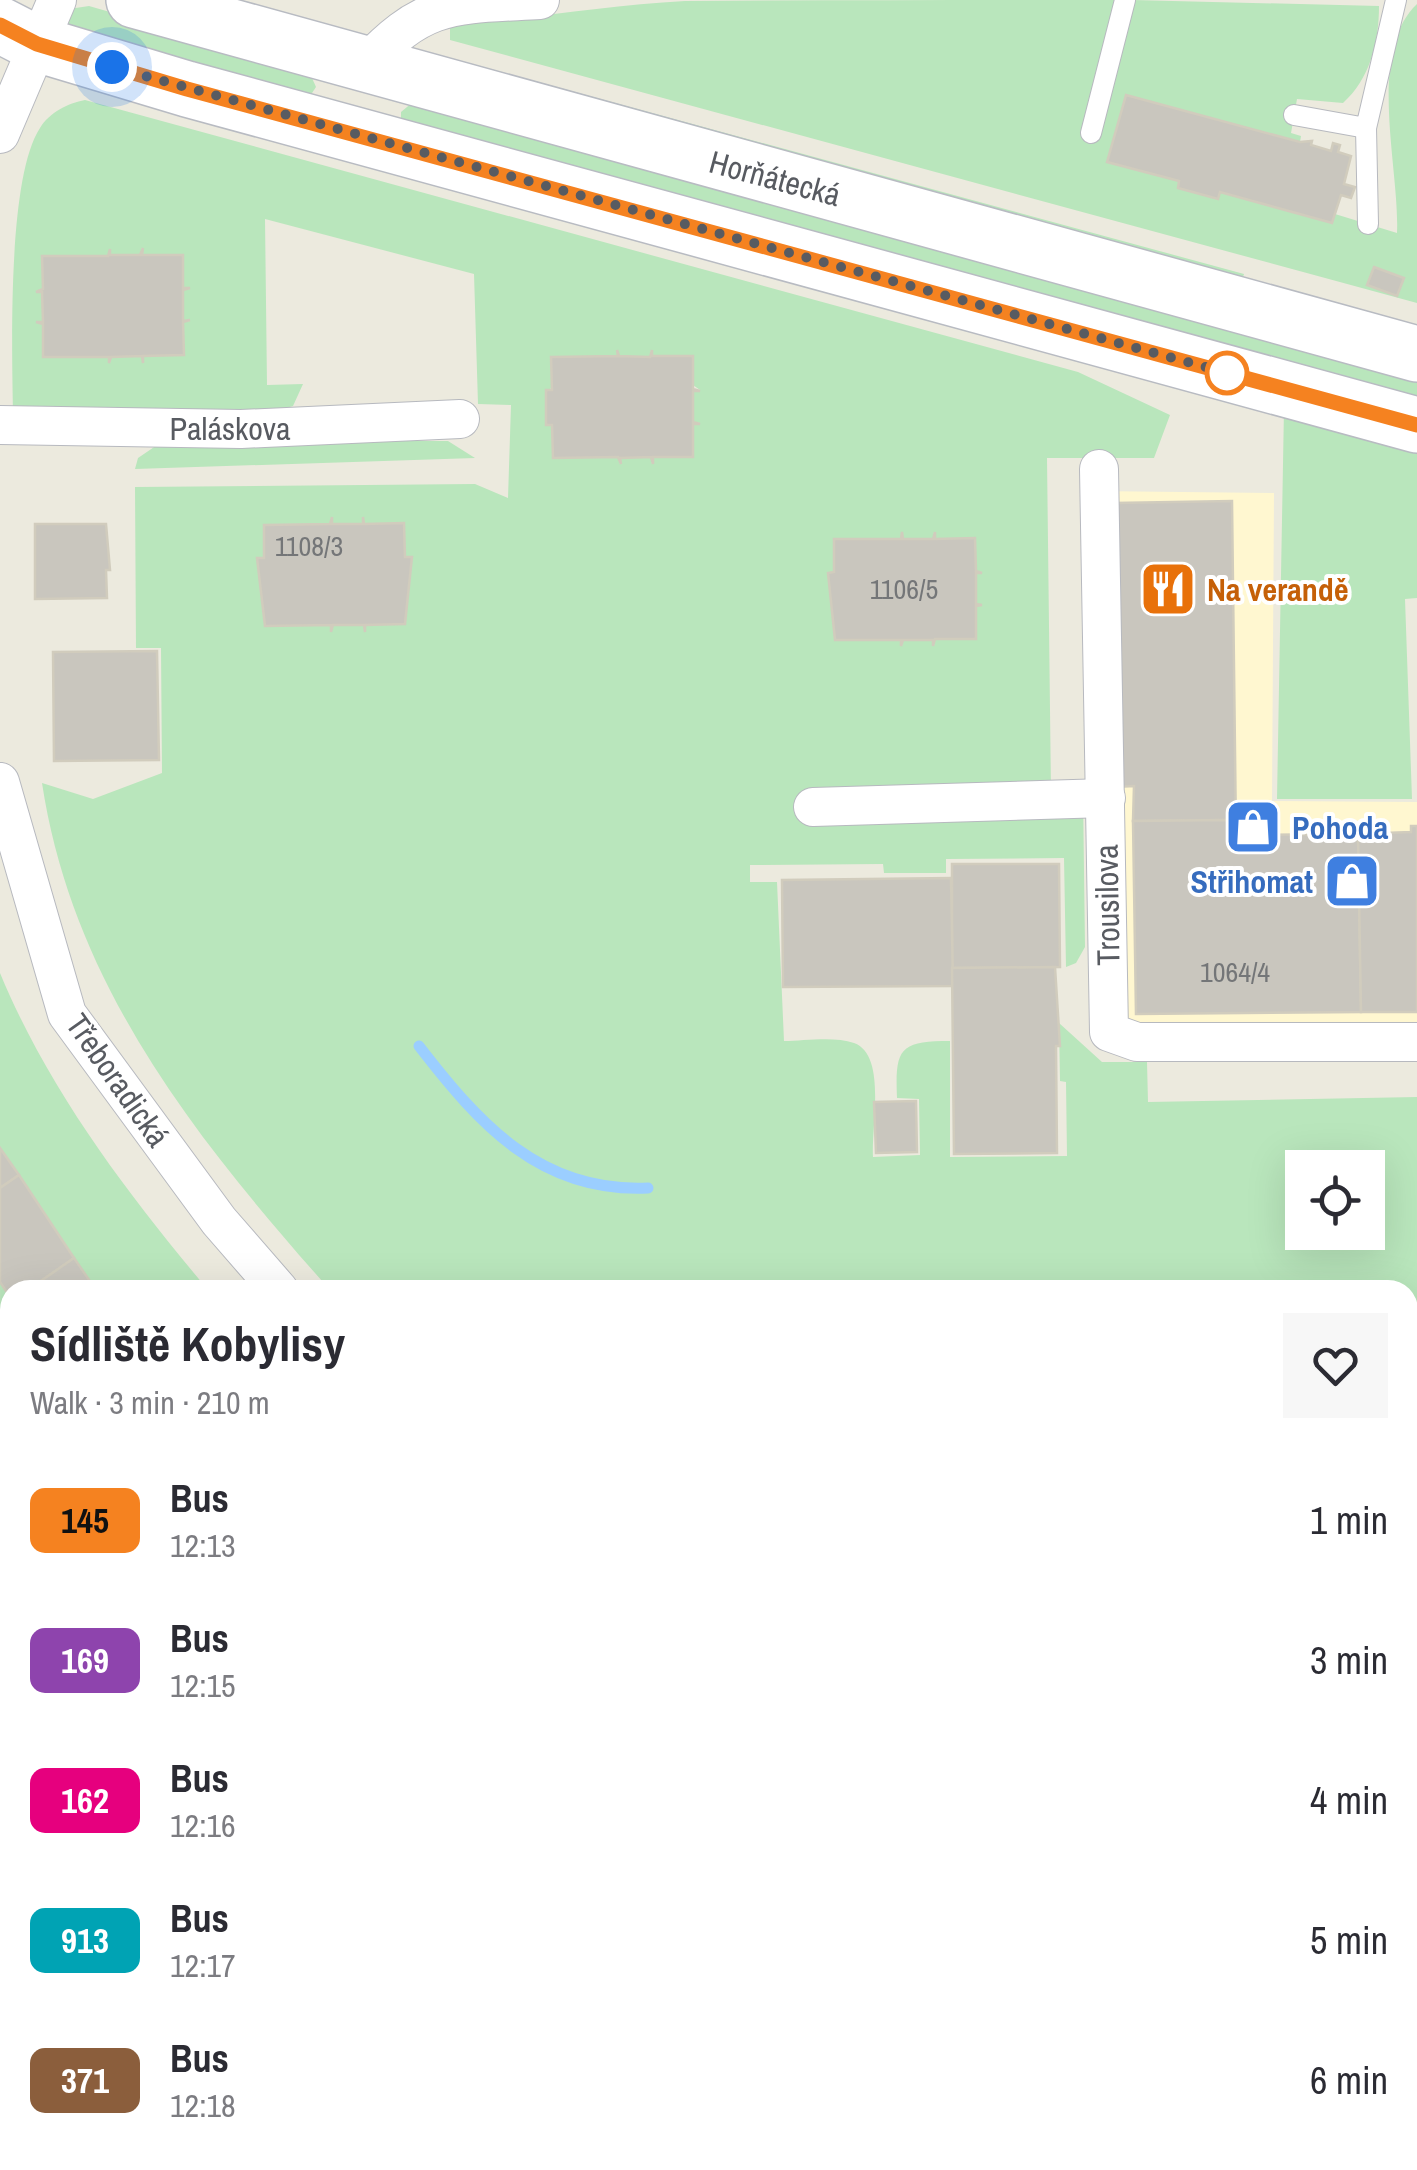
<!DOCTYPE html>
<meta charset="utf-8">
<style>
:root{--surface:#fff;--page:#f7f7f7;--text:#2b2b33;--muted:#7c7c81}
body{margin:0;font-family:"Archivo Narrow",sans-serif;background:var(--page);color:var(--text);height:100vh;display:flex;flex-direction:column;font-size:38px;white-space:nowrap}
*{box-sizing:border-box;margin:0}
p{font-size:32px;color:var(--muted)}
.icon{flex:none;width:55px;height:55px;fill:none;stroke:currentColor;stroke-width:2;stroke-linecap:round;stroke-linejoin:round}
.map{position:relative;flex:1;overflow:hidden}
.details{position:absolute;left:0px;top:1280px;width:1418px;height:890px;display:flex;flex-direction:column;background:var(--surface);border-radius:30px 30px 0 0;box-shadow:0 10px 40px #0002}
.details>*{flex:none}
.badge{padding:0 20px;border-radius:15px;font-size:35px;line-height:65px}
.tools{position:absolute;left:1285px;top:1150px;display:grid;gap:20px}
.tools a{display:grid;place-items:center;width:100px;height:100px;border-radius:0px;background:var(--surface);box-shadow:0 10px 40px #0002;font-size:50px}
.you{position:absolute;width:50px;height:50px;margin:-25px;border:8px solid #fff;border-radius:50%;background:#1a73e8;box-shadow:0 0 0 15px #1a73e833}
.map>.badge{position:absolute;translate:-50% -50%;box-shadow:0 0 0 5px #fff}
.round{display:grid;place-items:center;flex:none;width:105px;height:105px;border-radius:0px;background:var(--page)}
.head{display:flex;align-items:center;justify-content:space-between;height:170px;padding:0 30px}
h1{font-size:48px;font-weight:700;line-height:75px}
ul{padding:0;list-style:none}
li{display:flex;align-items:center;gap:30px;height:140px;padding:0 30px}
li div{flex:1}
li b{display:block;font-size:38px}
li em{font-style:normal}
li .badge{min-width:110px;font-weight:700;text-align:center}
.map>svg:first-child{display:block}
.commercial{fill:#fff7d0}
.green{fill:#b9e6bc;fill-rule:evenodd}
.lines{fill:none;stroke-linecap:round;stroke-linejoin:round}
.stream{stroke:#9bceff;stroke-width:11}
.building{fill:#c9c6be;stroke:#d1ccbd;stroke-width:2.5}
.service-casing{stroke:#b7b9bf;stroke-width:22}
.minor-casing{stroke:#b7b9bf;stroke-width:40}
.secondary-casing{stroke:#b8bbc2;stroke-width:58}
.service{stroke:#fff;stroke-width:20}
.minor{stroke:#fff;stroke-width:38}
.secondary{stroke:#fff;stroke-width:55}
.line-casing{stroke:#fff;stroke-width:22}
.line{stroke:#f58220;stroke-width:15}
.walk{stroke:#585b61;stroke-width:10;stroke-dasharray:0 18}
.stop-dot{fill:#fff;stroke:#f58220;stroke-width:5}
.labels{text-anchor:middle;dominant-baseline:central;stroke-width:8;stroke-linejoin:round;paint-order:stroke}
.number-label{font-size:28px;fill:#747678}
.street-label{font-size:32px;fill:#585b61;stroke:#fff}
.food-label{font-size:32px;font-weight:bold;fill:#c56008;stroke:#fff;text-anchor:start}
.shop-label{font-size:32px;font-weight:bold;fill:#366cbe;stroke:#fff;text-anchor:start}
</style>
<div class="map">
<svg width="1417" height="2170" viewBox="0 0 1417 2170">
<rect width="100%" height="100%" fill="#eceade"/>
<polygon class="commercial" points="1092,491 1274,493 1272,801 1417,802 1417,1040 1095,1047"/>
<g class="green">
<path d="M1133 0 1379 6C1379 42 1370 79 1343 103L1297 99 1291 133 1301 136 1300 142 1126 95 1107 161 1179 181 1178 188 1217 199 1220 192 1332 223 1335 214 1397 233C1400 169 1366 52 1417 4V303L450 40V23C529 20 606 5 685 1 833 0 984 0 1133 0Z"/>
<polygon points="89,6 308,69 316,87 310,96 75,39 63,17 69,9"/>
<polygon points="417,49 1244,274 1242,280 421,56"/>
<path d="M85 100 1078 372 1170 415 1154 458H1047L1051 793 1083 794 1085 947 1076 963 1066 967 1064 858 946 859V873H884L883 864 750 865V882H777L784 1041C804 1041 834 1036 854 1043 887 1055 871 1126 873 1157L920 1155 919 1099 897 1098C895 1049 899 1041 950 1041V1157L1067 1156 1066 1082 1060 1081 1059 1023 1102 1062H1147L1148 1102 1417 1097V1582H1408V1290H1030L1029 1282 1011 1290H330C198 1141 73 987 42 783L93 799 162 773 161 648H136L135 487 475 484 508 498 511 405 478 404 474 274 265 219 267 385 303 384 293 406 267 414 13 413C12 350 7 178 40 128 49 113 68 103 85 100ZM142 248V255H182L183 288 190 289 183 290V321H190L183 322 184 355 111 357 110 363 109 357H43V324L39 323 43 322 42 292 36 291 43 289V256H108L110 249V255H140ZM651 350 652 356 700 390 693 391V422L700 423 693 424V457H653L652 464 651 457 620 458V464L618 457 553 458 552 425 546 424V391L618 356 650 357ZM331 518 332 524H404L405 557H412L405 624 265 626 257 559 264 558V526L330 524ZM901 532 903 539H933L934 532 935 539 975 538 976 571 982 572 976 573V604L982 605 976 606V639H935L934 646 933 640H903L902 646 901 640H835L828 573 834 572 835 539H901ZM1302 1168H1368V1232H1302Z"/>
<polygon points="413,102 1417,374 1417,404 401,119 401,112"/>
<polygon points="1284,408 1417,447 1417,598 1405,599 1412,799 1277,799"/>
<polygon points="163,441 448,441 475,458 135,469 138,458"/>
<path d="M0 973C49 1091 127 1193 208 1290H96L0 1148Z"/>
<polygon points="0,1282 10,1297 10,1812 2,1816"/>
</g>
<g class="lines">
<path class="stream" d="M419 1046C480 1125 541 1193 648 1188"/>
</g>
<g class="building">
<polygon points="1126,95 1300,142 1312,141 1311,145 1331,151 1333,143 1340,145 1338,152 1351,156 1344,184 1355,187 1351,198 1341,195 1332,223 1220,192 1218,199 1178,188 1179,181 1107,162"/>
<polygon points="143,248 142,255 183,255 183,288 190,288 183,290 183,321 190,320 183,322 184,355 143,356 143,363 142,356 111,357 109,363 109,357 43,357 43,324 36,322 43,322 42,292 36,292 43,289 42,256 108,256 110,249 110,255 140,255"/>
<polygon points="1374,267 1404,278 1397,296 1367,285"/>
<polygon points="617,350 619,356 650,357 652,350 652,356 693,356 693,389 700,391 693,391 693,422 700,424 693,424 693,457 653,457 653,464 651,457 620,458 621,464 618,457 553,458 552,425 546,425 546,390 552,390 551,357 618,356"/>
<polygon points="1232,501 1236,835 1228,835 1228,820 1133,821 1134,786 1116,787 1115,503"/>
<polygon points="332,517 332,524 363,524 363,517 364,524 404,523 405,557 412,557 405,624 365,625 365,632 364,625 333,625 331,632 331,625 265,626 257,558 264,558 264,525 330,524"/>
<polygon points="35,524 106,524 110,570 106,570 107,598 35,599"/>
<polygon points="902,532 903,539 933,539 935,532 935,539 975,538 976,571 982,573 976,573 976,604 982,605 976,606 976,639 935,639 933,646 933,640 903,640 901,646 901,640 835,640 828,573 834,572 834,539 901,539"/>
<polygon points="157,651 159,760 54,761 53,652"/>
<polygon points="1228,820 1228,835 1358,834 1361,1012 1136,1014 1133,821"/>
<polygon points="1411,826 1417,826 1417,1012 1361,1012 1358,834 1411,832"/>
<polygon points="952,864 1059,864 1060,967 952,968"/>
<polygon points="951,878 953,986 783,987 782,880"/>
<polygon points="1055,967 1060,1046 1056,1046 1057,1153 954,1154 952,968"/>
<polygon points="916,1101 917,1152 876,1153 874,1102"/>
<polygon points="0,1148 19,1175 0,1188"/>
<polygon points="19,1175 74,1258 28,1290 10,1290 10,1297 0,1282 0,1188"/>
<polygon points="74,1258 96,1290 28,1290"/>
<rect x="1408" y="1582" width="9" height="207"/>
<polygon points="196,2160 228,2160 218,2170 199,2170 193,2164"/>
<polygon points="384,2160 454,2160 445,2170 389,2170 381,2163"/>
<polygon points="993,2160 1081,2160 1069,2170 1002,2170"/>
</g>
<g class="lines">
<g class="service-casing">
<g id="service">
<polyline points="1294,115 1366,128 1396,0"/>
<polyline points="1366,128 1368,224"/>
<polyline points="1091,133 1125,0"/>
</g>
</g>
<g class="minor-casing">
<g id="minor">
<path d="M365 65C425 0 453 5 540 0"/>
<polyline points="0,134 57,0"/>
<polyline points="0,425 241,429 460,419"/>
<polyline points="1099,469 1109,1032 1137,1042 1417,1042"/>
<polyline points="0,782 67,1014 219,1221 279,1290"/>
<polyline points="813,807 1106,798"/>
<polyline points="0,1877 10,1887"/>
<polyline points="0,1945 10,1983"/>
<polyline points="57,2160 59,2170"/>
<polyline points="298,2160 309,2170"/>
<polyline points="1191,2160 1200,2170"/>
<polyline points="937,2170 947,2160"/>
</g>
</g>
<g class="secondary-casing">
<g id="secondary">
<polyline points="134,0 1417,354"/>
<polyline points="0,25 37,44 187,89 1417,425"/>
</g>
</g>
<use href="#service" class="service"/>
<use href="#minor" class="minor"/>
<use href="#secondary" class="secondary"/>
</g>
<g class="lines">
<g class="line-casing">
<polyline id="line" points="0,25 37,44 187,89 1417,425"/>
</g>
<use href="#line" class="line"/>
<polyline class="walk" points="112,67 1235,375 1227,373"/>
</g>
<defs>
<g id="restaurant-square" transform="scale(2.875)"><rect x="-9" y="-9" width="18" height="18" rx="4" fill="#e8710a" stroke="#fff"/><path d="M-5-6h1v4h1v-4h1v4h1v-4h1v5L-1.5 .5V6h-2V.5L-5-1ZM5-6V6H3V1.5H1.5Q1.5-4 5-6Z" fill="#fff"/></g>
<g id="shop-square" transform="scale(2.875)"><rect x="-9" y="-9" width="18" height="18" rx="4" fill="#3f7fe0" stroke="#fff"/><path d="M-5-2.5h2.3a2.7 3.5 0 0 1 5.4 0H5L5.5 6h-11ZM-1.5-2.5h3a1.5 2.3 0 0 0-3 0Z" fill="#fff"/></g>
</defs>
<g fill-rule="evenodd">
<use href="#restaurant-square" x="1168" y="589"/>
<use href="#shop-square" x="1253" y="827"/>
<use href="#shop-square" x="1352" y="881"/>
</g>
<circle class="stop-dot" cx="1227" cy="373" r="20"/>
<g class="labels">
<g class="number-label">
<text x="309" y="546">1108/3</text>
<text x="904" y="589">1106/5</text>
<text x="1235" y="972">1064/4</text>
</g>
<g class="street-label">
<text transform="translate(775 178) rotate(15)">Horňátecká</text>
<text x="230" y="428">Paláskova</text>
<text transform="translate(1107 905) rotate(-91)">Trousilova</text>
<text transform="translate(118 1080) rotate(55)">Třeboradická</text>
</g>
<g class="food-label">
<text x="1207" y="589">Na verandě</text>
</g>
<g class="shop-label">
<text x="1292" y="827">Pohoda</text>
<text x="1313" y="881" text-anchor="end">Střihomat</text>
</g>
</g>
</svg>
<div class="tools">
<a><svg class="icon" aria-label="locate" viewBox="0 0 24 24"><circle cx="12" cy="12" r="6"/><path d="M12 2v4M12 18v4M2 12h4M18 12h4"/></svg></a>
</div>
<div class="you" style="left:112px;top:67px"></div>
<section class="details">
<div class="head"><div><h1>Sídliště Kobylisy</h1><p>Walk · 3 min · 210 m</p></div><a class="round"><svg class="icon" aria-label="heart" viewBox="0 0 24 24"><path d="M12 20l-8-8c-3-5 5-10 8-4 3-6 11-1 8 4z"/></svg></a></div>
<ul>
<li><span class="badge" style="background:#f58220;color:#111">145</span><div><b>Bus</b><p>12:13</p></div><em>1 min</em></li>
<li><span class="badge" style="background:#8e44ad;color:#fff">169</span><div><b>Bus</b><p>12:15</p></div><em>3 min</em></li>
<li><span class="badge" style="background:#e6007e;color:#fff">162</span><div><b>Bus</b><p>12:16</p></div><em>4 min</em></li>
<li><span class="badge" style="background:#00a3b4;color:#fff">913</span><div><b>Bus</b><p>12:17</p></div><em>5 min</em></li>
<li><span class="badge" style="background:#8b5e3c;color:#fff">371</span><div><b>Bus</b><p>12:18</p></div><em>6 min</em></li>
</ul>
</section>
</div>
